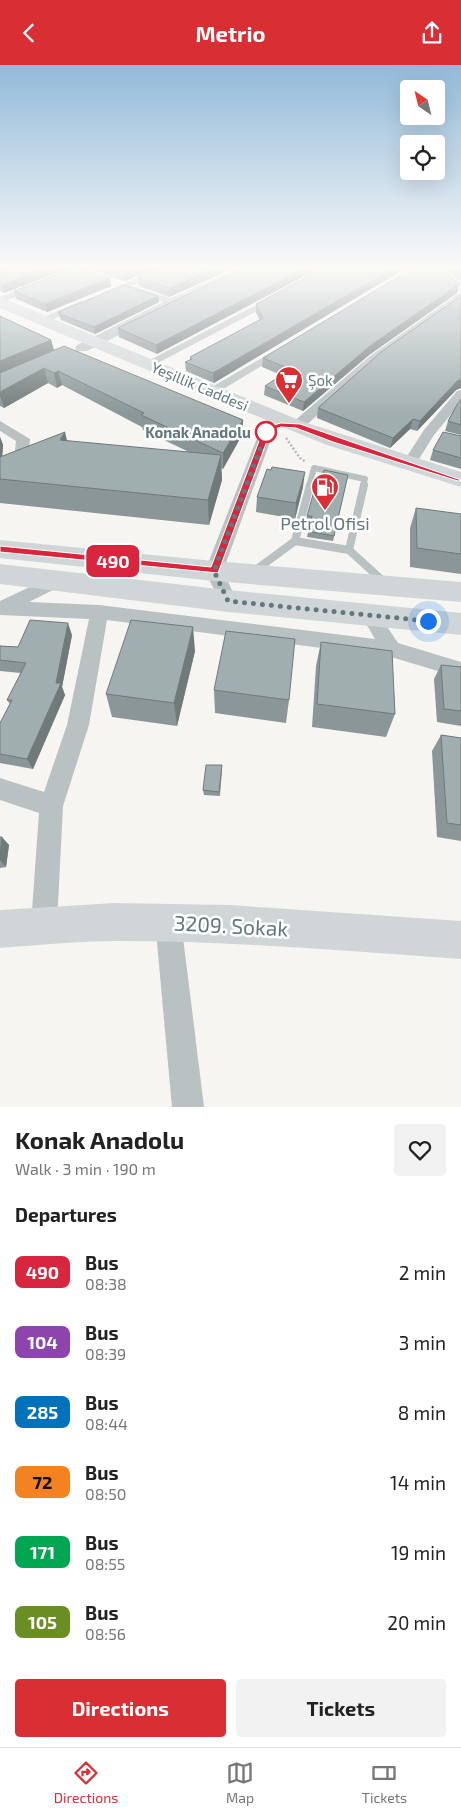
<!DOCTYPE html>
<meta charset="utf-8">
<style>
:root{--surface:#fff;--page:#f2f2f2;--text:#222;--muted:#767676;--line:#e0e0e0;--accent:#da2e35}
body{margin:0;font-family:"Exo 2",sans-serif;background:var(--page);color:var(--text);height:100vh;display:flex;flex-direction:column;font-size:19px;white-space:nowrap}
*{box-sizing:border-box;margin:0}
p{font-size:16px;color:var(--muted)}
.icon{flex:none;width:28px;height:28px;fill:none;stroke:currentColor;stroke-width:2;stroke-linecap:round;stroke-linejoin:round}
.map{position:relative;height:1042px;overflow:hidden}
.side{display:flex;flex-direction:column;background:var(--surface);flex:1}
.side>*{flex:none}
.badge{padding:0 10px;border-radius:8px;font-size:18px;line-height:32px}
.needle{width:32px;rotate:325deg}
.tools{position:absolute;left:400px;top:15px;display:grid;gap:10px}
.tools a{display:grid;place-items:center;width:45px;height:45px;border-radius:5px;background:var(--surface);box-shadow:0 5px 20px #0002;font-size:25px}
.you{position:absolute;width:25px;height:25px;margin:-12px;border:4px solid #fff;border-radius:50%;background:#1a73e8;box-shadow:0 0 0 8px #1a73e833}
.map>.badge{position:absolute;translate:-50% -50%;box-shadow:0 0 0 2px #fff}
h2{padding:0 15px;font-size:19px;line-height:45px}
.round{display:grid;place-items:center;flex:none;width:52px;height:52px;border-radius:5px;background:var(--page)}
.overview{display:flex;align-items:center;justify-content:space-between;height:85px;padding:0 15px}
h1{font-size:24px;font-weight:700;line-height:38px}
.button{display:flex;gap:10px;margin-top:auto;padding:10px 15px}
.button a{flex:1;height:58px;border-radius:5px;background:var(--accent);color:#fff;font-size:20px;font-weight:700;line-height:58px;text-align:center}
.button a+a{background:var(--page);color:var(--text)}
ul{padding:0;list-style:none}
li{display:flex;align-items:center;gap:15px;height:70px;padding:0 15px}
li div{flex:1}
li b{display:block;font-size:19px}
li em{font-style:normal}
li .badge{min-width:55px;font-weight:700;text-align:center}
header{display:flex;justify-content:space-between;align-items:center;height:65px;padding:0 15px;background:var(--accent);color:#fff;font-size:22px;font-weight:700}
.tabs{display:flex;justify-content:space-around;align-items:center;height:70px;border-top:1px solid var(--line);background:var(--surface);font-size:14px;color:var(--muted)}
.tabs a{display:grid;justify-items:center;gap:2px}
.tabs .selected{color:var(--accent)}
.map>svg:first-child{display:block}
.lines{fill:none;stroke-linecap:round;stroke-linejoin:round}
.path{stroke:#b5babb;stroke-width:2.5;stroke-dasharray:2 2;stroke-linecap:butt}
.service-far1{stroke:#bac1c2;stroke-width:6}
.service{stroke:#bac1c2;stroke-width:8}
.minor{fill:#bac1c2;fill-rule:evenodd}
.tertiary{fill:#bac1c2;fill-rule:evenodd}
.secondary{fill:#d0d6d8;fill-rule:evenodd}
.primary{fill:#d0d6d8;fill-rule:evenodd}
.wall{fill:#8a9697}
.shaded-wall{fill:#717a7b}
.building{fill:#a1aeb0;stroke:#717a7b}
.line{fill:#d7263d;stroke:#fff}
.walk{stroke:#62787c;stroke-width:5;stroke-dasharray:0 9}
.stop-dot{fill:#fff;stroke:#d7263d;stroke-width:2.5}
.labels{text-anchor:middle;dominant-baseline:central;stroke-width:5;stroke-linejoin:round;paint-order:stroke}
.far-poi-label{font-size:15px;fill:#62787c;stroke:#fff;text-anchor:start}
.far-street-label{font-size:15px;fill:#62787c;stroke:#fff}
.far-stop-label{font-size:15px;font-weight:bold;fill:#62787c;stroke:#fff;text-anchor:end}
.poi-label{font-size:18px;fill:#62787c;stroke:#fff}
.near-street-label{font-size:21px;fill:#62787c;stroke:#fff}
</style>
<header><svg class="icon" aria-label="back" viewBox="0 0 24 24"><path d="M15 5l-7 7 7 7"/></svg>Metrio<svg class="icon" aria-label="share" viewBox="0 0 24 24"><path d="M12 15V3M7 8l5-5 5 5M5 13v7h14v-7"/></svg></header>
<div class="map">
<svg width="461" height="1042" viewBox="0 0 461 1042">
<rect width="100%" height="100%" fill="#f6f5f2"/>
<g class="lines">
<polyline class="path" points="286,373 300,393 306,397"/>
<polyline class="service-far1" points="309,421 314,403 365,414 363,421"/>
<g class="service">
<polyline points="310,420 295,476 349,485 364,420"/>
<polyline points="349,485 383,516"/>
<polyline points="253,507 295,476"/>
</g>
<g class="minor">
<polygon points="75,203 88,203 0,238 0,232"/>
<polygon points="161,203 173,203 108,231 102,231 100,229"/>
<polygon points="135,222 176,235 178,237 173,240 132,227 130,225"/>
<polygon points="461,227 461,235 378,295 302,364 292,364 290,361 292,358 370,291"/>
<polygon points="277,229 280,230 280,234 152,301 148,302 142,299"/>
<polygon points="81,236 86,239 84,241 46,257 38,257 37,255"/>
<polygon points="284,280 288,281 290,283 288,285 215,329 211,330 205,326"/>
<polygon points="461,325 461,337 434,370 414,402 404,402 402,399 424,365 457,326"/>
<polygon points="0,356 30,374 28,397 26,400 0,410 0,401 14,395 16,376 0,366"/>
<polygon points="268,359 275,363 223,506 237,536 234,541 228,543 222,541 205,506 261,363"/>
<polygon points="55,510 61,511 64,516 61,521 29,537 99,540 375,574 361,550 364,545 370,543 376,545 398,578 461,597 461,613 391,592 107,555 89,660 63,741 57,859 53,868 44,872 35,868 31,859 39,748 0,735 0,713 44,727 67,660 89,554 0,550 0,536"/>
<polygon points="168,843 177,847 181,856 204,1042 172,1042 155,856 159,847"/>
</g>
<polygon class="tertiary" points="239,203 255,203 87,286 77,286 75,283 77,280 169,234"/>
<path class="secondary" d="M115 838 230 840 461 856V894C346 886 232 876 117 876 78 876 39 880 0 883V845Z"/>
<g class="primary">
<polygon points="0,232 304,357 461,407 461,422 327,380 290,365 0,243"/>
<polygon points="0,475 214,496 461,517 461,537 214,516 0,493"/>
<polygon points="0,499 228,525 461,548 461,570 228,547 0,519"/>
</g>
</g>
<g class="wall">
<polygon points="0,203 66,204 4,228 0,226"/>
<polygon points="89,203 156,203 125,216 89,204"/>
<polygon points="234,203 169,232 139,221 138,213"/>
<polygon points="243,203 157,289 119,272 118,263"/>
<polygon points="324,203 214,318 186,306 185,297 190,295 190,292 260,255 256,248 256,239"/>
<polygon points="445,203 461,203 461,217"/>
<polygon points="110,213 111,221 47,247 16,234 14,226"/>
<polygon points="457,228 369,290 303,346 264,330 265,321 281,310 262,302 263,293"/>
<polygon points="158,231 159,237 95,269 61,255 60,253 58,247"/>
<polygon points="0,251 51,275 54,285 243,355 242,370 223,404 221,403 222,415 209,460 0,438 0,372 3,380 2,391 67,376 189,387 143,365 142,362 62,320 57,323 48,318 4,343 0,341"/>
<polygon points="460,323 456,325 417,366 410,364 390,383 317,353 318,343"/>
<polygon points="461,334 461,370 445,366 448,356"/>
<polygon points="461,371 461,404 430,395 433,385"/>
<polygon points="348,410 333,476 307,472 310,457 306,456 307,451 320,420"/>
<polygon points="303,422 295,454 256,447 257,432"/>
<polygon points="416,443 461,449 461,509 410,502 410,463"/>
<polygon points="72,570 62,622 65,630 33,704 0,698 0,658 10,639 7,635 21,608 0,606 0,581 18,582"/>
<polygon points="321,577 395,649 386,672 312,662 316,601"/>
<polygon points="195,586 177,661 112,652 106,629"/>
<polygon points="441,600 461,602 461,661 437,657 434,614"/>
<polygon points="214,625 289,635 286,658 215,648"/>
<polygon points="441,670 461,673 461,776 437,772 432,686"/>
<polygon points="222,705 220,731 204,730 203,725"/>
<polygon points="0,772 9,780 6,802 0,803"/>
</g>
<g class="shaded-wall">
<polygon points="46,203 66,203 66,204 4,228 2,220"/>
<polygon points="135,203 156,203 125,216 124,208"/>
<polygon points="216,203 234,203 169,232 169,223"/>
<polygon points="305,203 320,203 157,289 156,280"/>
<polygon points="394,203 406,203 214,318 213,308"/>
<polygon points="110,213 111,221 47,247 45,239"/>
<polygon points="459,219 457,228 369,290 303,346 304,337 370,281"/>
<polygon points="158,231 159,237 95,269 94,262"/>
<polygon points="51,275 55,290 0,313 0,296"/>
<polygon points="44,303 48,318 4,343 0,331 0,327"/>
<polygon points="58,306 62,320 57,323 54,308"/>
<polygon points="458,315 461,315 461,323 456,325 417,366 420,356"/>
<polygon points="413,354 410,364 390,383 393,373"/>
<polygon points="243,355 242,370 223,404 223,388"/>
<polygon points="65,367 71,392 60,375"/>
<polygon points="0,372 3,380 2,395 0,396"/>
<polygon points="221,390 222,415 209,460 208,435"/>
<polygon points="305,407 303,422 295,454 296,438"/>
<polygon points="68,558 72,570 62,622 65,630 33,704 27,694 56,618"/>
<polygon points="193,562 195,586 177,661 174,638"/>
<polygon points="2,772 9,780 6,802 0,795"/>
</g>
<g class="building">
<polygon points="0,203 46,203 2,220 0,219"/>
<polygon points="74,203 79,203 110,213 45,239 14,226"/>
<polygon points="110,203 135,203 124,208"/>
<polygon points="159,203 216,203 169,223 138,213"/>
<polygon points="243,203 305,203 156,280 118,263"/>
<polygon points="324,203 394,203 213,308 185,297 192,294 190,292 263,253 256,239"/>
<polygon points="413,203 443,203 459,219 370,281 304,337 265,321 290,304 263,293"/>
<polygon points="124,220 158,231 94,262 60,249 61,248 58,247"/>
<polygon points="461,231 461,315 458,315 420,356 413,354 393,373 318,343 381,287"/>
<polygon points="0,251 51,275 0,296"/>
<polygon points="64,281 243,355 223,388 141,350 144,348 58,306 54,308 44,303 0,327 0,308"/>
<polygon points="461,334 461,360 448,356 457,340"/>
<polygon points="65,367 60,375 221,390 208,435 0,414 0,392"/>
<polygon points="443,367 461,371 461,393 433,385"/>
<polygon points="272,402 305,407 296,438 257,432 267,404 271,405"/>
<polygon points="324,405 348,410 334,471 307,466 312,451 307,451 316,419 320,420"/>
<polygon points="416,443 461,449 461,489 417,483"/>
<polygon points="30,555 68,558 56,618 61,618 27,694 0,689 0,658 12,635 7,635 26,598 0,595 0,581 18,582"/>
<polygon points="131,555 193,562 174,638 106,629"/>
<polygon points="226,566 295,574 289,635 214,625"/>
<polygon points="321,577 392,586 395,649 317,639"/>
<polygon points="441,600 461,602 461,646 444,644"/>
<polygon points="441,670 461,673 461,760 447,758"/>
<polygon points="206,700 222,700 219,727 203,725"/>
<polygon points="0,772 2,772 0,792"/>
</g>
<linearGradient id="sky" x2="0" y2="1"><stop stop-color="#92bad9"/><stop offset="0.58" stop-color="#fbfaf9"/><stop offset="1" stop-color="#fbfaf9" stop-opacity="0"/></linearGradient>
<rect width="461" height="349" fill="url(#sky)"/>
<polygon class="line" points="281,358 300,359 461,415 458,416 333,377 296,363 281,362 271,365 218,508 0,487 0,481 211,502 264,363"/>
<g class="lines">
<polyline class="walk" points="266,367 268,363 214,506 228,536 428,556"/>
</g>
<defs>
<g id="supermarket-pin" transform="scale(1.4375)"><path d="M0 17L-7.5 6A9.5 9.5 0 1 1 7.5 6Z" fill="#da2e35" stroke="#fff"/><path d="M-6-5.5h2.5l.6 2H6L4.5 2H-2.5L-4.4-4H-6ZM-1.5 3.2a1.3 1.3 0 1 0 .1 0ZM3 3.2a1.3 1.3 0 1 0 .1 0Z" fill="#fff"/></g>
<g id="fuel-pin" transform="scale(1.4375)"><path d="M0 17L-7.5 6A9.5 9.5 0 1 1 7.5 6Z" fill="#da2e35" stroke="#fff"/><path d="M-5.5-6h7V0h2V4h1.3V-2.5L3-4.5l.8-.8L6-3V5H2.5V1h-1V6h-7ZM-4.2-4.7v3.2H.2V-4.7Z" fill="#fff"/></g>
</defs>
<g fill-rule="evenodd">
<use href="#supermarket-pin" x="289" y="315"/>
<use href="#fuel-pin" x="325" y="422"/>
</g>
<circle class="stop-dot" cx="266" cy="367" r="10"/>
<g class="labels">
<g class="far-poi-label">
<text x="308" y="315">Şok</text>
</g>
<g class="far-street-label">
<text transform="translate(200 321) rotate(23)">Yeşillik Caddesi</text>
</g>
<g class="far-stop-label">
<text x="251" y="367">Konak Anadolu</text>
</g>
<g class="poi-label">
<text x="325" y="458">Petrol Ofisi</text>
</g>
<g class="near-street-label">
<text transform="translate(231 860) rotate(3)">3209. Sokak</text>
</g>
</g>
</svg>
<div class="tools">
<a><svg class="needle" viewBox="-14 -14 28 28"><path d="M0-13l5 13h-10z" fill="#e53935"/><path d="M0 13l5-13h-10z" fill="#767676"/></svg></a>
<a><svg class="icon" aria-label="locate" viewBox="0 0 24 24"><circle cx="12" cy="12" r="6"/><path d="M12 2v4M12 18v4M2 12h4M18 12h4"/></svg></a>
</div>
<div class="you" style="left:428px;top:556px"></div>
<b class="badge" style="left:113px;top:496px;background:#d7263d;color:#fff">490</b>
</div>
<section class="side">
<div class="overview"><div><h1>Konak Anadolu</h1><p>Walk · 3 min · 190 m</p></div><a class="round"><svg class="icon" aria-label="heart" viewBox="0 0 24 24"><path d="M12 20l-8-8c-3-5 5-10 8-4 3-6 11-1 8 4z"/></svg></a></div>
<h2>Departures</h2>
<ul>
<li><span class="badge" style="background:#d7263d;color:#fff">490</span><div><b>Bus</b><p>08:38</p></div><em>2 min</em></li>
<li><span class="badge" style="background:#8e44ad;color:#fff">104</span><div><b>Bus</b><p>08:39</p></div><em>3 min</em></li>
<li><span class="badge" style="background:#0072bc;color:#fff">285</span><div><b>Bus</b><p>08:44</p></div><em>8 min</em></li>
<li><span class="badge" style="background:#f58220;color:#111">72</span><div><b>Bus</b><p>08:50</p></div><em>14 min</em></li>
<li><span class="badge" style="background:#00a651;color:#fff">171</span><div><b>Bus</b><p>08:55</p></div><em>19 min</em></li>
<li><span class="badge" style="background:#6b8e23;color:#fff">105</span><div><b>Bus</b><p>08:56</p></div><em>20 min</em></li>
</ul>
<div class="button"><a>Directions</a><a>Tickets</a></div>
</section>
<nav class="tabs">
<a class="selected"><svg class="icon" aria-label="directions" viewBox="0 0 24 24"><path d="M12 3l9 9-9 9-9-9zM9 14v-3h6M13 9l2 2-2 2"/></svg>Directions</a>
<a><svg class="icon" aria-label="map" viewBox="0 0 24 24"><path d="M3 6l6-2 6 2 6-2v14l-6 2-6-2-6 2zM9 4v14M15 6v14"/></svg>Map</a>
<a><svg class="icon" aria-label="tickets" viewBox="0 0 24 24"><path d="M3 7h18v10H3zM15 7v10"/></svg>Tickets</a>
</nav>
